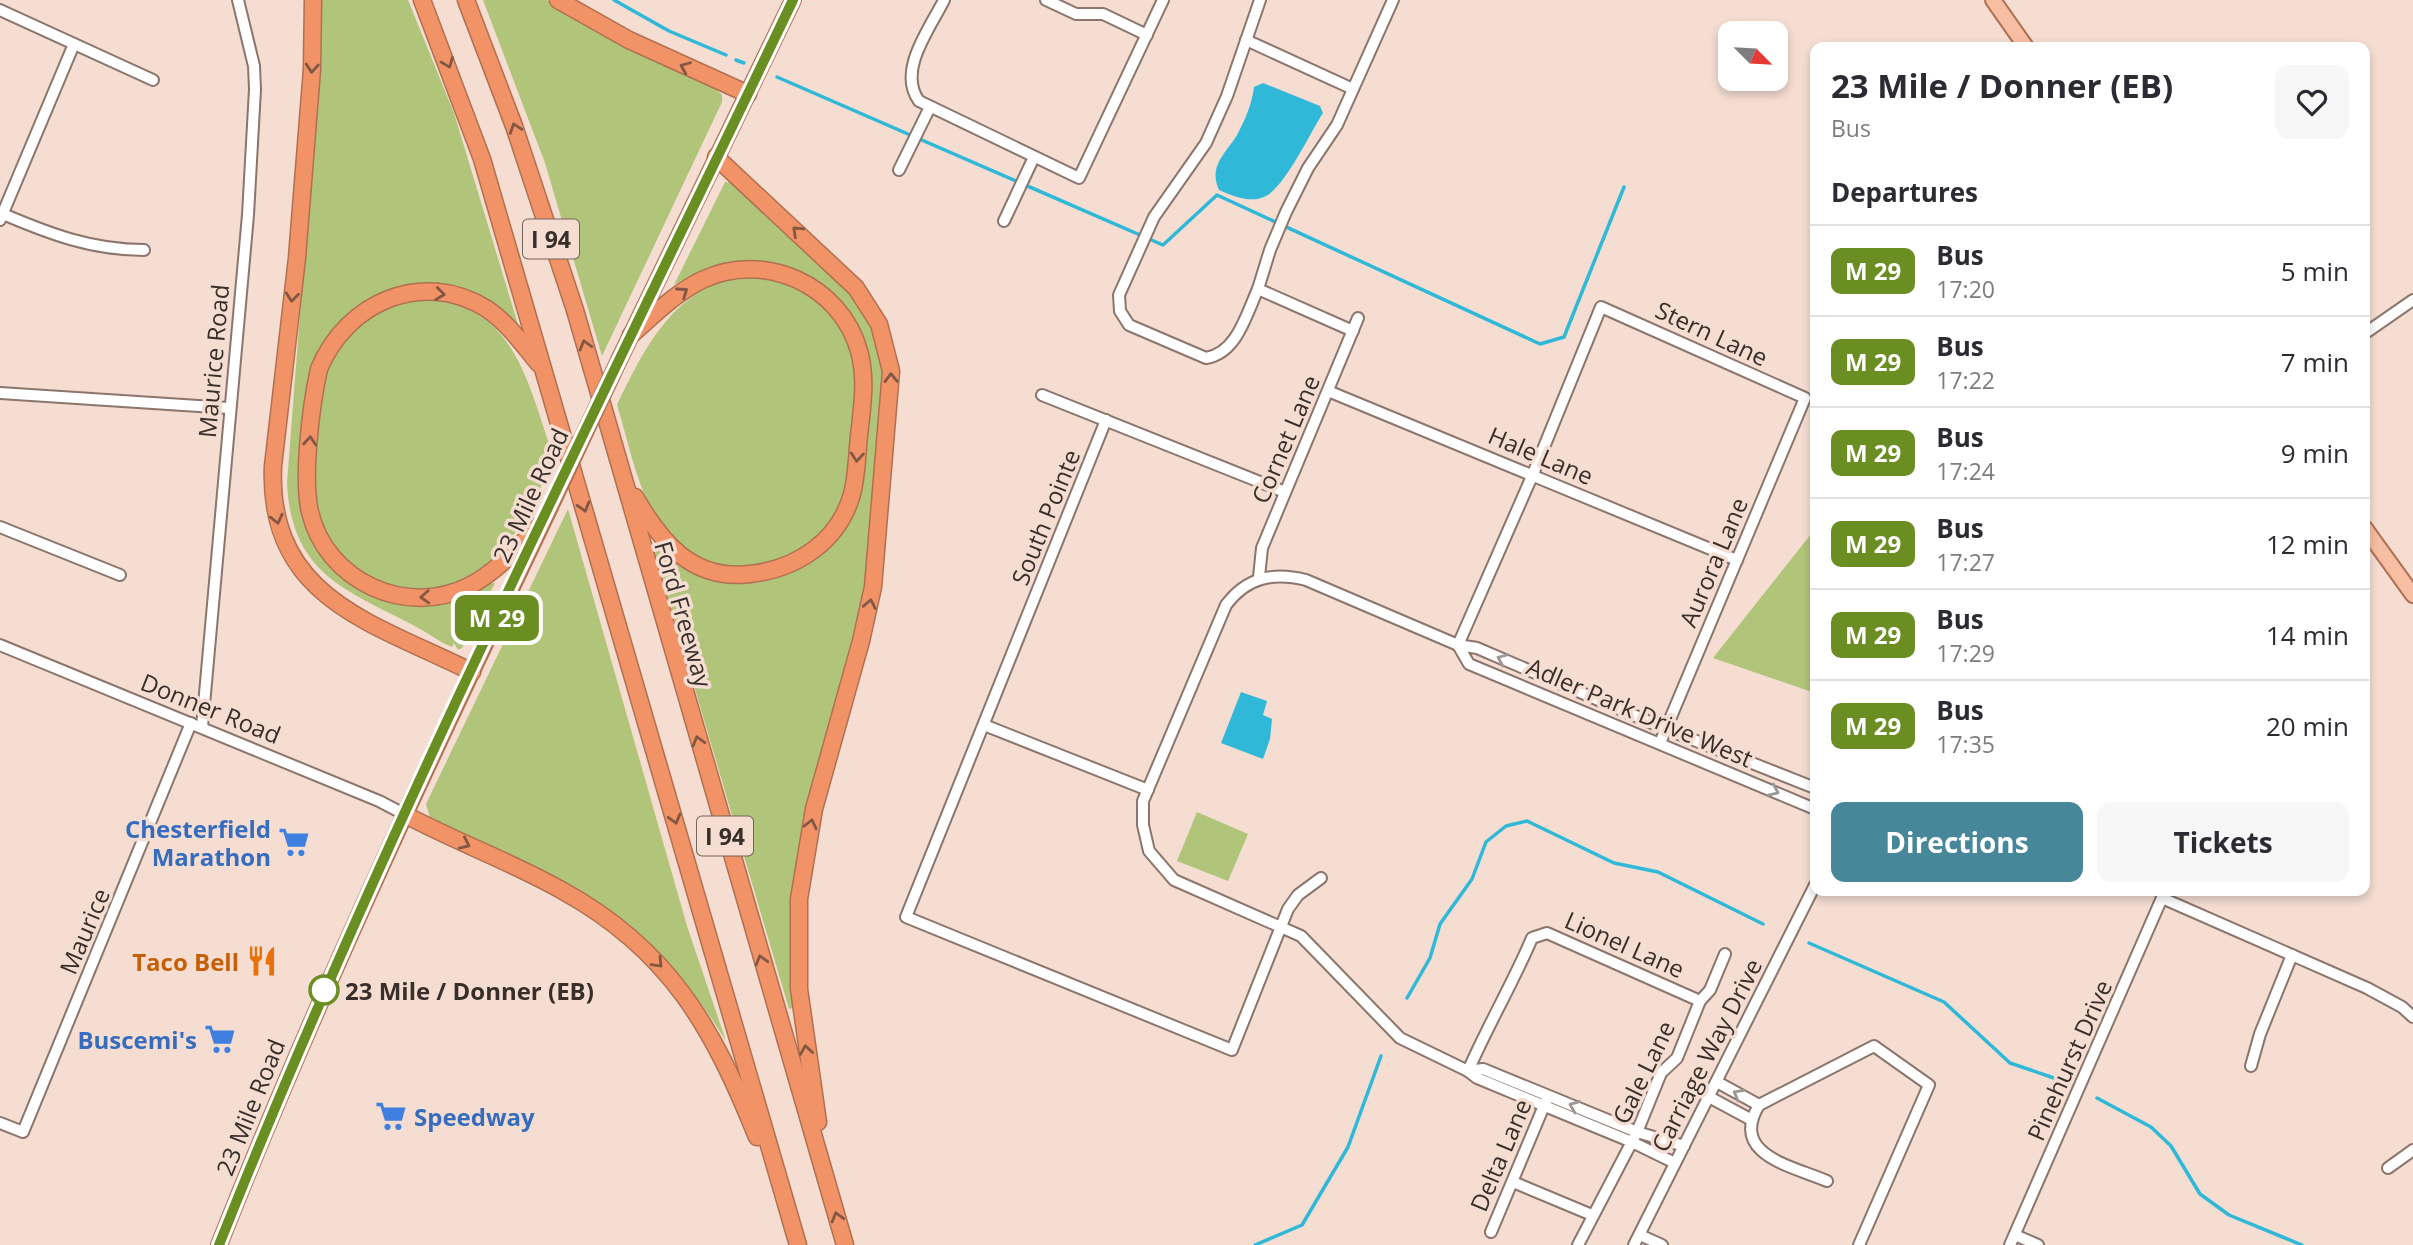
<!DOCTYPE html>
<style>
:root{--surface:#fff;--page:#f7f7f7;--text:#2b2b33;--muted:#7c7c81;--line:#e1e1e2;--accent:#46879a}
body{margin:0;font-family:"Open Sans",sans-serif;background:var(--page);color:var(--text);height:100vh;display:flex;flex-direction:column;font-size:26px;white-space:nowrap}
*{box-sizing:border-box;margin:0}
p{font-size:23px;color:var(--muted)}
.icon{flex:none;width:38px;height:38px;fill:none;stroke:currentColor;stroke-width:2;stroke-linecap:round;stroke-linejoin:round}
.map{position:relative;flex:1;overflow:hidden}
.panel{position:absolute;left:1810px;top:42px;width:560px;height:854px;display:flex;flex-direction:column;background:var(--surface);border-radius:14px;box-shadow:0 4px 10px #0003}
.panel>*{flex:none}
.badge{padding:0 14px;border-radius:10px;font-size:24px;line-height:46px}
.needle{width:46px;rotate:114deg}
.controls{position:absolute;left:1718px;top:21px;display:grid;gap:14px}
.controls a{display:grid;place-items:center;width:70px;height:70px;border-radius:14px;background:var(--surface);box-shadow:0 4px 10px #0003;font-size:35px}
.map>.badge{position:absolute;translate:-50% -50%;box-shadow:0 0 0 4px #fff}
h2{padding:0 21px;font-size:26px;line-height:63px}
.round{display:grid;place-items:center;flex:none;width:74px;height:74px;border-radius:14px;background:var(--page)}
.summary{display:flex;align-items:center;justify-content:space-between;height:119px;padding:0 21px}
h1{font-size:33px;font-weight:700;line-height:52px}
.action{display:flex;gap:14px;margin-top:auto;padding:14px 21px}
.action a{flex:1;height:80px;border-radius:14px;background:var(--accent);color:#fff;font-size:28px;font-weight:700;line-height:80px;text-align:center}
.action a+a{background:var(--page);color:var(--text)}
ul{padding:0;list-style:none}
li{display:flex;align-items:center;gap:21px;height:91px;padding:0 21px;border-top:2px solid var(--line)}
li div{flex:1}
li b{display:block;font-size:26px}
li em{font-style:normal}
li .badge{min-width:77px;font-weight:700;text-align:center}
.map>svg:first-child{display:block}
.green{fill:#b0c579}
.water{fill:#2fb8d8}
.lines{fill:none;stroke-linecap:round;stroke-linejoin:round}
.stream{stroke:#2fb8d8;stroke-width:3.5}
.minor-casing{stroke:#8b756c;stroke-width:14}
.major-casing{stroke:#b07051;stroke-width:18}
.highway-casing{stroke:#b07051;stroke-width:19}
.minor{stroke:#fff;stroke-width:10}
.major{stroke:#f7bea3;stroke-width:14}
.highway{stroke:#f19366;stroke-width:16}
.major-bridge-casing{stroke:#b07051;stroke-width:18;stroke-linecap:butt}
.major-bridge{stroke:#f7bea3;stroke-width:14}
.oneway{stroke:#825743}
.oneway2{stroke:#9c9795}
.line-casing{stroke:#fff;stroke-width:16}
.line{stroke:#6b8e23;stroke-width:10}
.stop-dot{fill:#fff;stroke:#6b8e23;stroke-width:3.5}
.labels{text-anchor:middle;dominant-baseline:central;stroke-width:7;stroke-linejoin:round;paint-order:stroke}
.shield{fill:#f5ddd2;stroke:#71635d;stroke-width:2}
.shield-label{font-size:23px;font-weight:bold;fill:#382f2b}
.street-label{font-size:24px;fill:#382f2b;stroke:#f5ddd2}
.shop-label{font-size:24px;font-weight:bold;fill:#366cbe;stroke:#f5ddd2;text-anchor:end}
.food-label{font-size:24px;font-weight:bold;fill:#c56008;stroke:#f5ddd2;text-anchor:end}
.stop-label{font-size:24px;font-weight:bold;fill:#382f2b;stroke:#f5ddd2;text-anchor:start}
</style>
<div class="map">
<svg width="2413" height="1245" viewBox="0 0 2413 1245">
<rect width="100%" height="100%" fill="#f5ddd2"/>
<g class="green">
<path d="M320 0H408L454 113 520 331 427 287 327 340 308 522 377 595 495 583 462 648 458 650 454 643 452 647 443 643C370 594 292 591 287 483L319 66Z"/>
<polygon points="483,0 547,0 594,30 713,86 722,95 722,102 602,356 545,163"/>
<path d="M725 182 734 183 851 293 870 319 885 374 870 560 861 612 804 825 795 876 790 928 792 1008 789 1009 652 543C668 555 682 568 701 575 760 600 831 566 855 509 866 484 865 456 867 430 869 404 874 377 867 351 854 296 795 255 739 261 715 264 695 273 674 285Z"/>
<path d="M736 277C790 276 844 305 853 363 856 384 853 405 852 426 847 481 846 524 793 554 776 563 752 569 732 566 709 562 681 553 666 533 639 499 630 447 617 405 643 351 672 291 736 277Z"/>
<path d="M417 300C515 298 527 383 554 458 540 490 523 527 499 554 448 612 355 596 323 527 311 503 315 475 317 449 321 399 320 353 364 322 381 310 397 302 417 300Z"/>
<path d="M568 509 687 926 726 1041C693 988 652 938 600 904 548 869 487 847 431 821L426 804Z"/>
<polygon points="1815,529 1815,693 1713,658"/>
<polygon points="1197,812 1248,834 1228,881 1177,861"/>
</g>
<g class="water">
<path d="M1263 83 1320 106 1323 113C1310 133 1286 185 1266 196 1252 204 1232 196 1219 190 1208 166 1226 153 1237 135 1245 120 1252 104 1254 87Z"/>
<polygon points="1241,692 1267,701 1263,715 1272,719 1270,739 1263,759 1221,743"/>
</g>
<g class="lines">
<g class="stream">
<polyline points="614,0 669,31 726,55"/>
<polyline points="736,60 744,63"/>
<polyline points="777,77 1163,245 1217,195 1540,344 1564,337 1624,187"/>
<polyline points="1809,943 1944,1002 2010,1063 2054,1078"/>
<polyline points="1407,998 1430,958 1440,924 1472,879 1486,842 1506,826 1527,821 1614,863 1658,872 1763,924"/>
<polyline points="2097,1098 2151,1127 2171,1146 2200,1194 2229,1215 2302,1245"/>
<polyline points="1255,1245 1302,1225 1348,1147 1381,1056"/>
</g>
<g class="minor-casing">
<g id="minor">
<path d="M944 0C929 30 897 71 919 101L1079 178 1163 0"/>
<polyline points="1046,0 1076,14 1103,14 1147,35"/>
<polyline points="0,10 153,80"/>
<polyline points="1246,40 1353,89"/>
<polyline points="899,170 930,107"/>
<path d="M3 214C50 234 92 250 144 250"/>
<polyline points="0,220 74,44"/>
<polyline points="1004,221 1034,157"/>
<path d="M1258 289C1246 315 1237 353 1206 358L1129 325 1120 311 1119 295 1154 217 1206 143 1227 96 1260 0"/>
<polyline points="1353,331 1258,289 1270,250 1286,212 1308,168 1337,125 1393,0"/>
<polyline points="2364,334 2413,300"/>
<polyline points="1328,391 1737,560"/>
<polyline points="0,393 229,408"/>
<polyline points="1042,395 1285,492"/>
<polyline points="1106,420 906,917 1232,1050 1288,909 1298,895 1321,878"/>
<polyline points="0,527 120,575"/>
<polyline points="1259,577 1262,548 1358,318"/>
<polyline points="0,645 379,801 404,814"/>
<polyline points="984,725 1148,790"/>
<polyline points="202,727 248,215 255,89 254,66 238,0"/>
<path d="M1660 743 1805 398 1601 307 1533 474 1458 645 1306 580C1273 572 1247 577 1226 605L1143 801V825L1149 851 1174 880 1301 936 1400 1038 1468 1071C1488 1025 1513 983 1532 938L1547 933 1700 1001"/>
<polyline points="1815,788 1666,729 1477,648 1458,645 1469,664 1815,809"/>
<polyline points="2162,898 2367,988 2402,1007 2413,1017"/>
<polyline points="2251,1066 2260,1034 2292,955"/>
<polyline points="1717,1082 1759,1105"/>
<polyline points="1709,1097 1750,1119"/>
<polyline points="0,1123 23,1132 191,723"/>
<polyline points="1675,1163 1632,1142 1477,1078 1468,1071 1483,1069 1637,1132 1684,1146"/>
<polyline points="2388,1168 2413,1150"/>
<path d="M1827 1181C1792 1166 1729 1155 1759 1105L1874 1046 1929 1085 1859 1245"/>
<polyline points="1513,1182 1592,1215"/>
<polyline points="1491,1232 1546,1101"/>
<polyline points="1640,1235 1662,1245"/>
<polyline points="2015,1235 2038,1245"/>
<polyline points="1578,1245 1637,1132 1661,1073 1677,1058 1700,1001 1710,990 1725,954"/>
<polyline points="1634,1245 1815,885"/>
<polyline points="2010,1245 2165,891"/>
</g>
</g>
<g class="major-casing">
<g id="major">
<polyline points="1993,0 2026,47"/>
<polyline points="620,358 793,0"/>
<polyline points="2364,527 2413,595"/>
<path d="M219 1245C318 994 434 750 550 507"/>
</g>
</g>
<g class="highway-casing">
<g id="highway">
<path d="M313 0 312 69 297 258 273 466C267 599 374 623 472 672"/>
<polyline points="422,0 482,159 798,1245"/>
<polyline points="466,0 514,126 575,310 845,1245"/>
<polyline points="558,0 629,40 748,94"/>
<polyline points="716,157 856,288 879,324 891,371 873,587 861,641 814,809 799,899 799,989 818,1122"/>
<path d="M631 335C653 316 675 293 702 280 764 250 841 285 859 351 867 379 862 408 859 436 857 455 857 475 852 494 839 541 797 569 750 574 692 581 661 542 635 497"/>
<path d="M539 364C523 345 508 323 487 309 422 268 346 303 319 369 311 405 302 477 310 512 326 581 406 618 469 586 497 572 519 546 541 524"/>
<path d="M404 814C456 842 512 862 563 891 670 950 713 1028 757 1137"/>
</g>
</g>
<use href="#minor" class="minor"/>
<use href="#major" class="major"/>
<use href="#highway" class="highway"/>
<g class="major-bridge-casing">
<polyline id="major-bridge" points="550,507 620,358"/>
</g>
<use href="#major-bridge" class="major-bridge"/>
</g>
<defs><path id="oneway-chevron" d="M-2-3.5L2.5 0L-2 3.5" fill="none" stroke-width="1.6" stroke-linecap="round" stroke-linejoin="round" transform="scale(1.75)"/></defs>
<g class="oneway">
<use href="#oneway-chevron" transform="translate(448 63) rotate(69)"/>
<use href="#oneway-chevron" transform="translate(685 67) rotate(-157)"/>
<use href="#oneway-chevron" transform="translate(312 68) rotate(94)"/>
<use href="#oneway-chevron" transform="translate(515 128) rotate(-109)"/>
<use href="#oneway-chevron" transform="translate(797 231) rotate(-137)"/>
<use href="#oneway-chevron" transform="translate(683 292) rotate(-35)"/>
<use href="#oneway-chevron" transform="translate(440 294) rotate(7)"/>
<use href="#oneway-chevron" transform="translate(292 297) rotate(96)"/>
<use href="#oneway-chevron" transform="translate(585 345) rotate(-106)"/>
<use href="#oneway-chevron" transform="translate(891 378) rotate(-91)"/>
<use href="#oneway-chevron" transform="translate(310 441) rotate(-85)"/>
<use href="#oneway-chevron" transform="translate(857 457) rotate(95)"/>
<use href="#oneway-chevron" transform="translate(584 507) rotate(74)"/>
<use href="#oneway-chevron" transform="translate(277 519) rotate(77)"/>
<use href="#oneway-chevron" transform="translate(425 597) rotate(177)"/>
<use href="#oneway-chevron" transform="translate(870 604) rotate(-79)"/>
<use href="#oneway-chevron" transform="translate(698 741) rotate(-106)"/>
<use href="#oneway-chevron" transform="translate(675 819) rotate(74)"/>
<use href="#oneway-chevron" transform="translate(811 824) rotate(-77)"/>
<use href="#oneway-chevron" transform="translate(465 844) rotate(25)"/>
<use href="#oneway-chevron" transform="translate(761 960) rotate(-106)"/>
<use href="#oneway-chevron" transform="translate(658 963) rotate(46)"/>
<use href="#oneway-chevron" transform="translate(806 1050) rotate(-99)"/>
<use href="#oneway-chevron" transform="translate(837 1217) rotate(-106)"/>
</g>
<g class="oneway2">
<use href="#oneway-chevron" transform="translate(1502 659) rotate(-157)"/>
<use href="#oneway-chevron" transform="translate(1774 791) rotate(24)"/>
<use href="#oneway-chevron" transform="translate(1738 1094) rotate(-151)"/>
<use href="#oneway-chevron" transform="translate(1574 1106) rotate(-158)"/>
</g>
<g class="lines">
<g class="line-casing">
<path id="line" d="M219 1245C388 820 596 412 793 0"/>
</g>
<use href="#line" class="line"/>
</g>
<defs>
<g id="supermarket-bare" transform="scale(2.415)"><path d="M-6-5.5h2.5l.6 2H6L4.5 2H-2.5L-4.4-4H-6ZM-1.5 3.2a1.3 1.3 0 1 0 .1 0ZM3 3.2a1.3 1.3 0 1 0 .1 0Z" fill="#3f7fe0" stroke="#f5ddd2" stroke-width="2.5" paint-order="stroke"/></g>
<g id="restaurant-bare" transform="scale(2.415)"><path d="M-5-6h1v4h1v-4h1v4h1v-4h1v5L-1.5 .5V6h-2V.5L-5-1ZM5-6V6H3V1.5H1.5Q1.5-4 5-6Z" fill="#e8710a" stroke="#f5ddd2" stroke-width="2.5" paint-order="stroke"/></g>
</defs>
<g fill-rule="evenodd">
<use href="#supermarket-bare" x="294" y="842"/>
<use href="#restaurant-bare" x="262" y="961"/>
<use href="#supermarket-bare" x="220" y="1039"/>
<use href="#supermarket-bare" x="391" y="1116"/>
</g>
<circle class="stop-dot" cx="324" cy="990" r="14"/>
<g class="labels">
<g class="shield">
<rect x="523" y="219.5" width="56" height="39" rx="5"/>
<rect x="697" y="816.5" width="56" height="39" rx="5"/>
</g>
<g class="shield-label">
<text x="551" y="239">I 94</text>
<text x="725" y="836">I 94</text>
</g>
<g class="street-label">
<text transform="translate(1712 333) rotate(25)">Stern Lane</text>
<text transform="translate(213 361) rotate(-85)">Maurice Road</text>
<text transform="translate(1285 439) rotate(-67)">Cornet Lane</text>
<text transform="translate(1541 455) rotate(23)">Hale Lane</text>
<text transform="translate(530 495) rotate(-65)">23 Mile Road</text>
<text transform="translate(1045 517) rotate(-68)">South Pointe</text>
<text transform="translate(1713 562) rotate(-67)">Aurora Lane</text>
<text transform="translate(684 614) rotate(74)">Ford Freeway</text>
<text transform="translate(211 708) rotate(22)">Donner Road</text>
<text transform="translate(1640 712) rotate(23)">Adler Park Drive West</text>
<text transform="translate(84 931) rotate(-67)">Maurice</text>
<text transform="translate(1625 944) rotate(24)">Lionel Lane</text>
<text transform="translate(1706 1055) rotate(-63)">Carriage Way Drive</text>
<text transform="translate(2069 1060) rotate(-66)">Pinehurst Drive</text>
<text transform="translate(1643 1072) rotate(-64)">Gale Lane</text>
<text transform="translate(250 1107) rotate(-68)">23 Mile Road</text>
<text transform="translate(1500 1155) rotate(-67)">Delta Lane</text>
</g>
<g class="shop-label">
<text x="271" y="828">Chesterfield<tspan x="271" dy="28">Marathon</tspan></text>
<text x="197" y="1039">Buscemi's</text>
<text x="414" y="1116" text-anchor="start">Speedway</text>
</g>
<g class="food-label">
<text x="239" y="961">Taco Bell</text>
</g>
<g class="stop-label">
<text x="345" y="990">23 Mile / Donner (EB)</text>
</g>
</g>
</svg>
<div class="controls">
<a><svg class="needle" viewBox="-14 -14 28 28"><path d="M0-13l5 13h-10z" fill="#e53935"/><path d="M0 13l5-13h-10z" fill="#7c7c81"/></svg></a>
</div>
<b class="badge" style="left:497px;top:618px;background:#6b8e23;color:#fff">M 29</b>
<section class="panel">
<div class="summary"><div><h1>23 Mile / Donner (EB)</h1><p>Bus</p></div><a class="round"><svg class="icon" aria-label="heart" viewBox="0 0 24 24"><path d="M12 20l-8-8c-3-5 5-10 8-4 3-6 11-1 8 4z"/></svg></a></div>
<h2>Departures</h2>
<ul>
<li><span class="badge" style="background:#6b8e23;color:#fff">M 29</span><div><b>Bus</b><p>17:20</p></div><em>5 min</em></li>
<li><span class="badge" style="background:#6b8e23;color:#fff">M 29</span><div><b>Bus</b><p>17:22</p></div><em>7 min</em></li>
<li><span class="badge" style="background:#6b8e23;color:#fff">M 29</span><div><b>Bus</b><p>17:24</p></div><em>9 min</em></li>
<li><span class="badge" style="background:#6b8e23;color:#fff">M 29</span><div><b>Bus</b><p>17:27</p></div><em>12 min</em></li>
<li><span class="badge" style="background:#6b8e23;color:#fff">M 29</span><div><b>Bus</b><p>17:29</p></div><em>14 min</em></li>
<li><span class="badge" style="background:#6b8e23;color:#fff">M 29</span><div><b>Bus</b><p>17:35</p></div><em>20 min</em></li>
</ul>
<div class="action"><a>Directions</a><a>Tickets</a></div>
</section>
</div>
